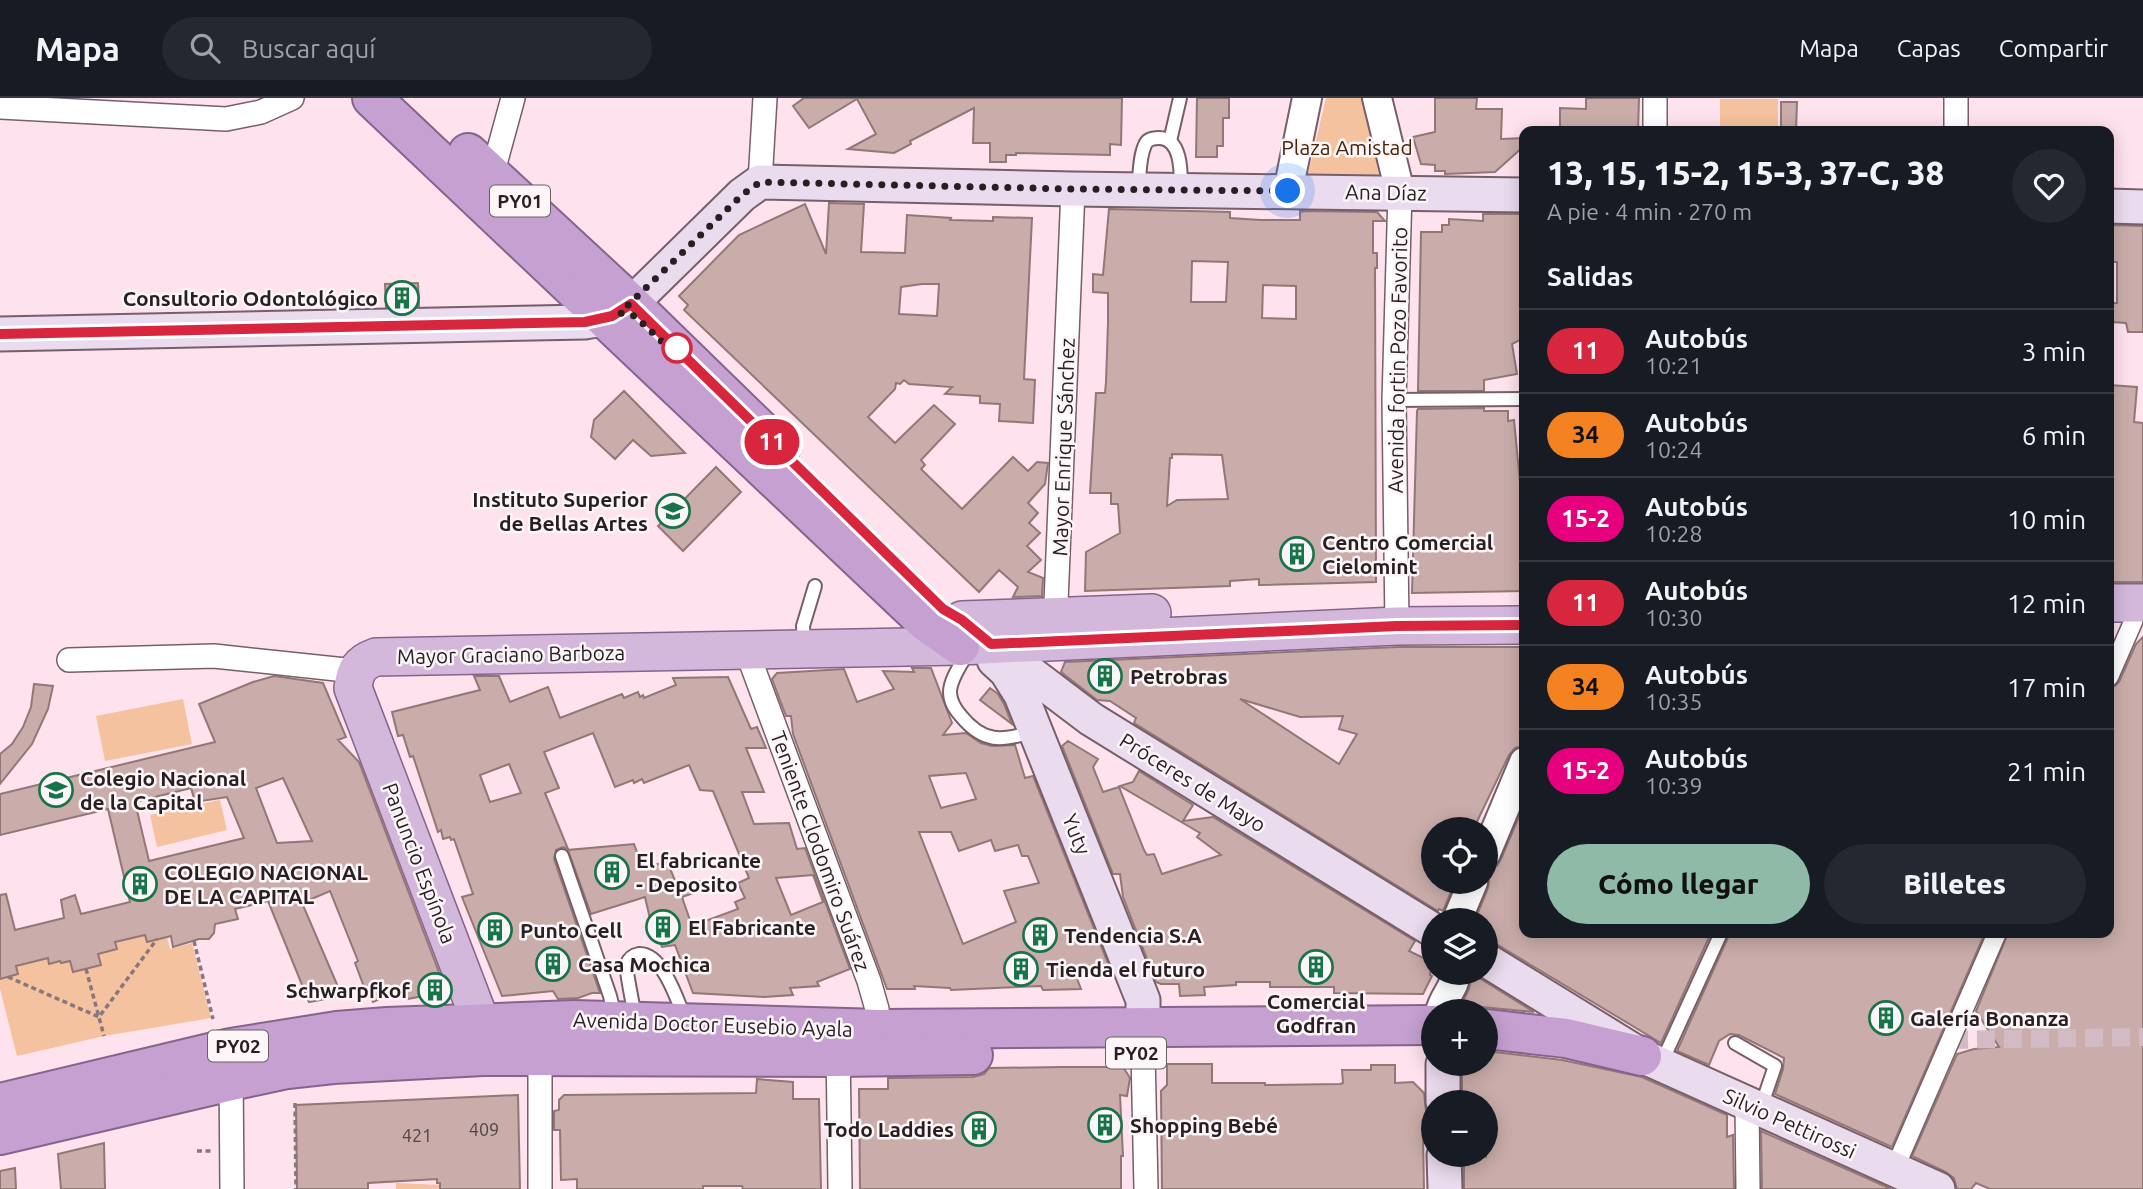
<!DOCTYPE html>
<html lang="es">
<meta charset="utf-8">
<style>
:root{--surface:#171b24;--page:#242831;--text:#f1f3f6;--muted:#9ea1a6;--line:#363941;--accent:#8fbaa8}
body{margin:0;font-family:Ubuntu,sans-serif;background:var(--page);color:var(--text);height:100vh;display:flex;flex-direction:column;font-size:26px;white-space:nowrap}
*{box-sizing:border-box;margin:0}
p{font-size:23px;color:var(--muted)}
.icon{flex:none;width:38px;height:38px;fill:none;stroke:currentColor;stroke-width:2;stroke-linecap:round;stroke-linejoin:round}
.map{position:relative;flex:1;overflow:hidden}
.sheet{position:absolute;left:1519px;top:28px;width:595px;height:812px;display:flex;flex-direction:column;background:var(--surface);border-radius:14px;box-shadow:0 4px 18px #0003}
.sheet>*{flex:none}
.badge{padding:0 14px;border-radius:23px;font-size:24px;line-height:46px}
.controls{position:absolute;left:1421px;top:719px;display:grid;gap:14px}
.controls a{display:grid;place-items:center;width:77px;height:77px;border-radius:50%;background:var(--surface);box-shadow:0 4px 18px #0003;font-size:35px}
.you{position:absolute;width:35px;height:35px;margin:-18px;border:5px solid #fff;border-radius:50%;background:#1a73e8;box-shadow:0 0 0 10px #1a73e833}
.map>.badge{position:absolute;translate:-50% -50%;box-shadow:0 0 0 4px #fff}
h2{padding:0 28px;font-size:26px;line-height:63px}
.round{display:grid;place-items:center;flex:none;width:74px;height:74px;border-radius:37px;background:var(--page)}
.head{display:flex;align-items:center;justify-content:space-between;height:119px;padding:0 28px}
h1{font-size:33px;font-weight:800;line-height:52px}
.button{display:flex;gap:14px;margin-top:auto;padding:14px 28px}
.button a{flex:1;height:80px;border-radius:42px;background:var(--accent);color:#111;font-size:28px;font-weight:800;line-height:80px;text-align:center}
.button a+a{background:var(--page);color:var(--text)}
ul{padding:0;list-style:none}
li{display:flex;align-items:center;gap:21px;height:84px;padding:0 28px;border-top:2px solid var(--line)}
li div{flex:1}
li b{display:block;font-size:26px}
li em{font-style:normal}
li .badge{min-width:77px;font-weight:700;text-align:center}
header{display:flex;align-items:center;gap:42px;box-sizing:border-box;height:98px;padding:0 35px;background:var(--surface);border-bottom:2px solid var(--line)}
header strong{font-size:33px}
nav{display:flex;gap:38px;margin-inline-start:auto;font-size:24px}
.search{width:490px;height:63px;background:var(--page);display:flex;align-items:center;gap:18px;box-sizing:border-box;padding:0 24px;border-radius:38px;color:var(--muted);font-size:26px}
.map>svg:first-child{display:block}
.green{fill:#f4c29e}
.building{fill:#caadaa;stroke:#927775;stroke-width:2;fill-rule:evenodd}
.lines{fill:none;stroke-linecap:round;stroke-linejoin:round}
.pedestrian-tunnel{stroke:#d3bbc5;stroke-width:18;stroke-dasharray:18 9;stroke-linecap:butt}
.service-casing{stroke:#765f68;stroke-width:16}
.pedestrian-casing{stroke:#765f68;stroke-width:21}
.minor-casing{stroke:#765f68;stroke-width:26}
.tertiary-casing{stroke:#765f68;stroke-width:32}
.secondary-casing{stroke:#765f68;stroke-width:37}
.primary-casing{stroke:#86638c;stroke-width:40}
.trunk-casing{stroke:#86638c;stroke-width:42}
.path{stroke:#89777e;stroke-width:3.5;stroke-dasharray:5 3.5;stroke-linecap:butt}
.service{stroke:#fff;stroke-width:12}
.pedestrian{stroke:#fff;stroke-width:18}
.minor{stroke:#fff;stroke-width:23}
.tertiary{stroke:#fff;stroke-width:28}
.secondary{stroke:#eadbee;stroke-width:33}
.primary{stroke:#d4b8dc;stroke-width:37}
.trunk{stroke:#c6a0d0;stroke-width:38}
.line-casing{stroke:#fff;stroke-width:16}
.line{stroke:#d7263d;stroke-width:10}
.walk{stroke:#291f23;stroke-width:7;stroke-dasharray:0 12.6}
.stop-dot{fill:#fff;stroke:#d7263d;stroke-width:3.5}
.labels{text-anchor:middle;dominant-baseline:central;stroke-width:5;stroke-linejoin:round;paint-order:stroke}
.number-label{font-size:18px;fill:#514245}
.shield{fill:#fcf6f8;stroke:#686063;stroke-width:2}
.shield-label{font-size:19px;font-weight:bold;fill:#291f23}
.park-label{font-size:21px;fill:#462508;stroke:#fcf6f8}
.street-label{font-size:21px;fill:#291f23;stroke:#fcf6f8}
.poi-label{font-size:21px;font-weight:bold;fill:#291f23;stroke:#fcf6f8;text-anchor:start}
</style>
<header>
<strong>Mapa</strong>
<div class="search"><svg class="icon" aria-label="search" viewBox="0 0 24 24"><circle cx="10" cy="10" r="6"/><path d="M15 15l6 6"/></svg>Buscar aquí</div>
<nav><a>Mapa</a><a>Capas</a><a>Compartir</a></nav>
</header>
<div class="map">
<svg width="2143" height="1091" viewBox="0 0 2143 1091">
<rect width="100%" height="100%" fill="#fee2ed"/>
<g class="green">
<polygon points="1326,0 1366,0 1388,82 1310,80 1308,76"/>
<rect x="1720" y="1" width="58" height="32"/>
<polygon points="183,601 192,646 105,663 96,618"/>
<polygon points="220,702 227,732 157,749 150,717"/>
<polygon points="145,837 147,844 167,839 170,851 192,845 211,920 104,938 17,958 0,891 0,881 17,876 16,868 48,860 49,865 60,863 61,865 70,863 73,874 100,867 98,856 117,851 115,844"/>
<polygon points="396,1085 440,1087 440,1091 396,1091"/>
</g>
<g class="building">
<polygon points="804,0 1122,0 1121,47 1110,46 1110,57 1016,55 1016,57 1006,57 1006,64 990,64 990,45 973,45 974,10 910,43 911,46 894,55 848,51 876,36 857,1 809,30 793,8"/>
<polygon points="1197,0 1229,0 1229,20 1223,20 1223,48 1217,48 1217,59 1196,59"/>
<polygon points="1435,0 1477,0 1476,11 1502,11 1501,41 1524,40 1524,48 1495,74 1445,76 1445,73 1435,73 1435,67 1421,66 1413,39 1435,34"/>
<polygon points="1586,0 1639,0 1638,33 1560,33 1560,10 1586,11"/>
<polygon points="1781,4 1797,4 1796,33 1781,33"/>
<path d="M829 105 864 106 861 154 905 155 907 117 951 120 950 122 993 123V119L1032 120 1024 281 1035 282 1033 325 999 323 1000 306 980 305V298L945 296 952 289 909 286 904 282 900 286 896 285 895 291 868 319 895 345 934 307 955 326 921 362 925 367 921 371 962 411 1013 359 1028 373 1037 364 1048 365 1045 386 1028 405 1038 415 1029 425 1040 435 1027 448 1041 462 1028 474 1043 480 1042 498 1013 499 1018 489 999 472 979 494 684 212 688 207 679 198 739 137 805 106 826 156ZM922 186H939L937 218 899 216 901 189Z"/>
<path d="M1109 111 1230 114V120L1261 122H1300V113L1377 114 1385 123H1373V155H1377V170H1375L1376 484 1259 487V481L1230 483V488L1085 493 1086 454 1120 435 1118 406H1111V395H1090L1096 295H1105L1106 284 1108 225V195L1093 194V176L1103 177ZM1192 163 1228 164 1226 204H1191ZM1263 187 1296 188V221L1262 220ZM1172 356 1222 357 1228 401 1177 402 1167 408 1170 360H1172Z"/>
<polygon points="1483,116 1524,116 1524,240 1512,246 1517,276 1484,282 1484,293 1418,293 1421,134 1442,134 1442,127 1449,127 1449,121 1483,123"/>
<polygon points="2109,127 2143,128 2143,234 2128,234 2126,225 2112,224 2112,205 2117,205 2117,164 2109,164"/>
<polygon points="418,185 419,208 386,209 385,186"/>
<polygon points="2109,287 2137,289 2134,324 2143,325 2143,484 2109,484"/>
<polygon points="624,293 685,355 651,358 633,342 615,361 591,339 594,322"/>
<polygon points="1484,310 1484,313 1508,313 1508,323 1514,322 1520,384 1524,384 1524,493 1412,495 1417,313 1418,311"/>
<polygon points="716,369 741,394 683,453 658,428"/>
<polygon points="2143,539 2143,1091 1990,1091 1976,1085 1971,1091 1957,1091 1954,1080 1946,1074 1912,1058 1957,956 1974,951 1999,949 1976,913 2008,835 2109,835 2109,590 2115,588 2119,584 2136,546"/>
<path d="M1398 549H1524V648L1515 650 1509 657 1473 732H1433V784H1455L1443 813 1439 811 1438 813 1134 625 1136 620 1110 603 1097 602 1061 574 1065 564ZM1240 601 1300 619 1343 618 1339 631 1357 636 1339 666Z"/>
<path d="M912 570H931L952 625 943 637 966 635 981 645 992 648 1015 647 1025 680 1033 678 1113 878H1076L1081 891 1043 892 1041 888 951 892 950 890 914 888 915 891H887L793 636 791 618H786L772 581 777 575 844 571 857 604 894 591 883 573 914 574ZM966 675 976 701 941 710 929 678ZM919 734H951L959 753 991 742 995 753 1018 747 1022 758H1028L1039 785 1004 793 1016 824 963 846Z"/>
<path d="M274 578 323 585 346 639 338 642 359 664 445 890 443 895 430 901 429 897 407 901 403 891 373 904 369 894H366L355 865 358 863 330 793 302 805 342 898 309 904 268 803 235 811 238 821 215 826 214 835 209 841H199L173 849 171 838 147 844 145 837 115 844 117 851 98 856 101 867 73 874 70 863 61 865 60 863 49 866 48 860 16 868 18 876 0 881V797L6 796 15 832 64 820 61 802 75 797 81 816 130 804 108 711 0 737V696L215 644 199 606 253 584ZM283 680 312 743 277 745 256 690ZM191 690 195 704 227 699 244 740 149 763 135 704Z"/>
<path d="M474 578H499L510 604 548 589 560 620 622 596 624 600 638 594 640 599 643 597 644 600 676 587 673 580 728 579 751 631 757 629 766 650H746L764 694H742L754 726 789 725 797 751 805 750 850 871 817 884 819 888 790 890 793 897 764 899 693 895 675 847 662 849 650 821 645 799 591 816 568 752 634 746 643 771 667 763 676 785 715 782 716 787 682 799 692 828 738 811 735 804 745 800 738 785 749 780 713 693 700 692 689 667 644 685 642 681 634 685 633 682 615 689 593 635 544 654 559 690 545 695 568 751 563 749 556 752 554 761 600 895H592L578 900 558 901 553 893 502 898 462 799 473 796 454 741 451 742 450 739 443 741 441 732 438 734 413 658 410 659 403 637 398 638 392 614 480 592ZM509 666 521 695 490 704 480 677ZM813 777 823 804 791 817 776 780Z"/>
<polygon points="34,586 53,588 48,611 32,646 0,686 0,656 12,646 23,629 31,609"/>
<polygon points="990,590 998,596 1004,606 1012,626 980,602"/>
<polygon points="1068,643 1098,661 1093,669 1103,694 1119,689 1144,752 1147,757 1154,756 1162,776 1221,757 1197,739 1200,735 1120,688 1133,684 1139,673 1193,707 1183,723 1213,719 1415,843 1409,853 1432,864 1430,877 1432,878 1423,896 1334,895 1334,889 1270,889 1270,884 1236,884 1236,887 1204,889 1205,897 1180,898 1179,886 1161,886 1156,884 1123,799 1120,776 1113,776 1062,648"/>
<polygon points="1524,707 1524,835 1711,835 1661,945 1496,846 1486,843 1486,822 1475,822 1488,790 1489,783 1487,776 1490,771 1497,768 1501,761"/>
<polygon points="1730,835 1985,835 1892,1049 1775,996 1783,971 1784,960 1739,937 1730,936 1719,943 1709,967 1677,953"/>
<polygon points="1472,875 1476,878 1534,914 1461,907 1469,891"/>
<polygon points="1486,953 1562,962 1642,979 1727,1017 1727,1039 1733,1037 1734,1091 1464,1091 1464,1058 1486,1059 1486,1004 1462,1004 1462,966 1486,966"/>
<polygon points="1167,966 1212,966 1212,985 1265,985 1265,987 1340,986 1343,985 1342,972 1371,972 1371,967 1395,967 1395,985 1413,984 1424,995 1426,1013 1433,1020 1433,1036 1423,1036 1424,1091 1162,1091 1161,993 1167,987"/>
<polygon points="1062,969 1123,969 1130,980 1127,998 1120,997 1123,1058 1121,1058 1121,1091 860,1091 859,991 888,991 888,980 973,979 984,976 989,970"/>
<polygon points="757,981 793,984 793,1001 819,1001 821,1091 743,1091 742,1088 703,1088 703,1091 577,1091 577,1081 561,1082 560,1032 554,1032 554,1013 559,1012 559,1002 564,997 756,995"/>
<polygon points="518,997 520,1091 440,1091 440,1085 437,1085 437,1081 368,1085 368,1091 297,1091 296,1007"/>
<polygon points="1761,1033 1891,1091 1762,1091"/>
<polygon points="104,1045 105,1091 61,1091 58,1056"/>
<polygon points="15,1070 16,1091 0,1091 0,1073"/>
</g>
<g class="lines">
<polyline class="pedestrian-tunnel" points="1950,942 2143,939"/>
<g class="service-casing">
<g id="service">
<polyline points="1170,43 1180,0"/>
<path d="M1138 92C1140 78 1139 59 1145 47 1147 41 1153 40 1159 40 1182 40 1181 75 1181 92"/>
<polyline points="1394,302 1524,301"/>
<polyline points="804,546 803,528 815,488"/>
<path d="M968 554C962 565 950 581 950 594 950 604 955 611 961 618 983 645 1002 644 1034 633"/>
<polyline points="562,758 610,898 615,919"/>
<path d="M635 920C634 911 625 870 627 866 629 860 634 857 639 856 663 855 678 904 685 921"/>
<polyline points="1735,945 1775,968 1760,1012"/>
<polyline points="1661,966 1721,835"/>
</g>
</g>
<g class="pedestrian-casing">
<g id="pedestrian">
<polyline points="2109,579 2133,524"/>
<polyline points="1894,1072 1997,835"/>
</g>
</g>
<g class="minor-casing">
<g id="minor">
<polyline points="0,9 226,21 261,14 292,0"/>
<polyline points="1655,33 1655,0"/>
<polyline points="1956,33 1956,0"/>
<polyline points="492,77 513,0"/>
<polyline points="760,84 765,0"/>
<polyline points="1397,528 1394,302 1400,94"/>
<polyline points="1055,529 1073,91"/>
<polyline points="746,551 869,883 877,911 879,941"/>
<polyline points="69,562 214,558 355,573"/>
<polyline points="540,947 540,1091"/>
<polyline points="838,947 840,1091"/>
<polyline points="1143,955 1146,1091"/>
<polyline points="231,974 232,1091"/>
<polyline points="1747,1006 1748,1091"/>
</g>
</g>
<g class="tertiary-casing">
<g id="tertiary">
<polyline points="1377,0 1400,94"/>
<polyline points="1288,93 1307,0"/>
<polyline points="1486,755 1524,664"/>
<polyline points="1457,822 1473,784"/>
<path d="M1440 914C1443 899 1455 890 1456 875"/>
</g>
</g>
<g class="secondary-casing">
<g id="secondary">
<polyline points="2109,108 2143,109"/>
<path d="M0 236 585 224C603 221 616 218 631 206L742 97 760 84 1073 91 1524 97"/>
<polyline points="980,537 1091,621 1433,832"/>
<polyline points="994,562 1006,573 1021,597 1143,902 1143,955"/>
<polyline points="1486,862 1642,958 1938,1091"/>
<polyline points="1443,966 1443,1004"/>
<polyline points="1444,1057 1445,1091"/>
</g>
</g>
<g class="primary-casing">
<g id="primary">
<polyline points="2109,505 2143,505"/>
<polyline points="962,522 1152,515"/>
<path d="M483 953 481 925 353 590C355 573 359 565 376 559L960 548 1397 528 1524 527"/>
</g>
</g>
<g class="trunk-casing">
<g id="trunk">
<polyline points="372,0 926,524 960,548"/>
<polyline points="468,55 631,206 780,351"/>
<polyline points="1486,931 1566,940 1642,958"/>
<polyline points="0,1005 231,950 337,933 387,929 574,922 880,931 1433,927"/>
<polyline points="0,1037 231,983 287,971 333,966 483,958 838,959 973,957"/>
</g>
</g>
<g class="path">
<polyline points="194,843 213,921"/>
<polyline points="86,871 104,938"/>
<polyline points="8,879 99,919 157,841"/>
<polyline points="295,1005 296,1091"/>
<polyline points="197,1053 213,1053"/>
</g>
<use href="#service" class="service"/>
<use href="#pedestrian" class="pedestrian"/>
<use href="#minor" class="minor"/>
<use href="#tertiary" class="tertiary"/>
<use href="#secondary" class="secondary"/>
<use href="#primary" class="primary"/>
<use href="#trunk" class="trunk"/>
</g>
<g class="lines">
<g class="line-casing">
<polyline id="line" points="0,236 585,224 612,218 631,206 943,511 962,522 991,546 1397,528 1524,527"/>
</g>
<use href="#line" class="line"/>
<polyline class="walk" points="677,250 675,256 635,218 620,215 742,97 760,84 1073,91 1288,93"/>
</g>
<defs>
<g id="building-ring" transform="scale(1.75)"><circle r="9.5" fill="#fcf6f8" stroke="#177449" stroke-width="1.5"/><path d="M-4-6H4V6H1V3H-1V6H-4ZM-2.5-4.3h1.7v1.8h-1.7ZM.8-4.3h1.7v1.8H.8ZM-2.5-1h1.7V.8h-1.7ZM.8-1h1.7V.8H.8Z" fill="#177449"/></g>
<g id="university-ring" transform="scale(1.75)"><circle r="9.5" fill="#fcf6f8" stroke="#177449" stroke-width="1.5"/><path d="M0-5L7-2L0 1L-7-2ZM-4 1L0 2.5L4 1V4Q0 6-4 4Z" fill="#177449"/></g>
<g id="school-ring" transform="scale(1.75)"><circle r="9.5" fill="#fcf6f8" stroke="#177449" stroke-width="1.5"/><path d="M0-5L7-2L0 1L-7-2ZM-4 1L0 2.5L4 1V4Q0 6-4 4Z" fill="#177449"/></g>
</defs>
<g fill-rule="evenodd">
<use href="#building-ring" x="402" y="200"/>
<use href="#university-ring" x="673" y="413"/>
<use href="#building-ring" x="1297" y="456"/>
<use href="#building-ring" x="1105" y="578"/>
<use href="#school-ring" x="56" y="692"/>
<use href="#building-ring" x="612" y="774"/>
<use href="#building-ring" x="140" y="786"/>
<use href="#building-ring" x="663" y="829"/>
<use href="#building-ring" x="495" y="832"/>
<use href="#building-ring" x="1040" y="837"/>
<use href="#building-ring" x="553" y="866"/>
<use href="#building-ring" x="1316" y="869"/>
<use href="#building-ring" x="1021" y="871"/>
<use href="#building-ring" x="435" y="892"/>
<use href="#building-ring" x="1886" y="920"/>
<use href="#building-ring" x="1105" y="1027"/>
<use href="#building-ring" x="979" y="1031"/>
</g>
<circle class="stop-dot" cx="677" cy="250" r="14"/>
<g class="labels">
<g class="number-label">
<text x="484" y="1031">409</text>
<text x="417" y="1037">421</text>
</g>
<g class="shield">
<rect x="490" y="87.5" width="60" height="31" rx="5"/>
<rect x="208" y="932.5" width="60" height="31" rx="5"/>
<rect x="1106" y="939.5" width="60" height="31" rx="5"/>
</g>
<g class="shield-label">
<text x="520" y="103">PY01</text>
<text x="238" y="948">PY02</text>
<text x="1136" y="955">PY02</text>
</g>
<g class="park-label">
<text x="1347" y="49">Plaza Amistad</text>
</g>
<g class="street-label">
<text transform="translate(1386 94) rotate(1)">Ana Díaz</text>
<text transform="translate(1397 262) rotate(-89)">Avenida fortin Pozo Favorito</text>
<text transform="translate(1063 349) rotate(-88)">Mayor Enrique Sánchez</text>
<text transform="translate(511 556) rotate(-1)">Mayor Graciano Barboza</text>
<text transform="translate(1193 684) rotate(32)">Próceres de Mayo</text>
<text transform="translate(1077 736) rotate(68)">Yuty</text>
<text transform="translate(821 753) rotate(70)">Teniente Clodomiro Suárez</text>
<text transform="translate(420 765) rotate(69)">Panuncio Espínola</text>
<text transform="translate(713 926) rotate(2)">Avenida Doctor Eusebio Ayala</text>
<text transform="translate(1790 1025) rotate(24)">Silvio Pettirossi</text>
</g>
<g class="poi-label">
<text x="378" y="200" text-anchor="end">Consultorio Odontológico</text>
<text x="648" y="401" text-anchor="end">Instituto Superior<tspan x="648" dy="24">de Bellas Artes</tspan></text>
<text x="1322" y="444">Centro Comercial<tspan x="1322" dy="24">Cielomint</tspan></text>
<text x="1130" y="578">Petrobras</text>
<text x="80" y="680">Colegio Nacional<tspan x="80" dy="24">de la Capital</tspan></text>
<text x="636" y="762">El fabricante<tspan x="636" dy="24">- Deposito</tspan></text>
<text x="164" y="774">COLEGIO NACIONAL<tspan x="164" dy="24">DE LA CAPITAL</tspan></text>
<text x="688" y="829">El Fabricante</text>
<text x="520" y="832">Punto Cell</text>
<text x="1064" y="837">Tendencia S.A</text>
<text x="578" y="866">Casa Mochica</text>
<text x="1046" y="871">Tienda el futuro</text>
<text x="410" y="892" text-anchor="end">Schwarpfkof</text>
<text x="1316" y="903" text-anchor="middle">Comercial<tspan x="1316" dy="24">Godfran</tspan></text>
<text x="1910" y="920">Galería Bonanza</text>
<text x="1130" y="1027">Shopping Bebé</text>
<text x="954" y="1031" text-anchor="end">Todo Laddies</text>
</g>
</g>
</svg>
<div class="controls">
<a><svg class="icon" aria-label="locate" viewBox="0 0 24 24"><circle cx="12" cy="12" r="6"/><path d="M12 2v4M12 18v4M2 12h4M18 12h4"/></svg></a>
<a><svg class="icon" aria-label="layers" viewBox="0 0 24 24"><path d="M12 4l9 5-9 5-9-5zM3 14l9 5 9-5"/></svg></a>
<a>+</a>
<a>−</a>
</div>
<div class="you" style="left:1288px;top:93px"></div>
<b class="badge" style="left:772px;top:344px;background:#d7263d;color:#fff">11</b>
<section class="sheet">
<div class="head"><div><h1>13, 15, 15-2, 15-3, 37-C, 38</h1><p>A pie · 4 min · 270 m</p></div><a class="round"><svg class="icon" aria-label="heart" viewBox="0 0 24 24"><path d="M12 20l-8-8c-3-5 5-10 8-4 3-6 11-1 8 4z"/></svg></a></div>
<h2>Salidas</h2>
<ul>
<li><span class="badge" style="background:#d7263d;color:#fff">11</span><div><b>Autobús</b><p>10:21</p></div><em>3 min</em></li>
<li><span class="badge" style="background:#f58220;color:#111">34</span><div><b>Autobús</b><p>10:24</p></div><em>6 min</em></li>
<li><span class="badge" style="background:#e6007e;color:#fff">15-2</span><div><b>Autobús</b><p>10:28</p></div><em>10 min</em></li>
<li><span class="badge" style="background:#d7263d;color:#fff">11</span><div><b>Autobús</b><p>10:30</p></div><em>12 min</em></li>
<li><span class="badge" style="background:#f58220;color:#111">34</span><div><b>Autobús</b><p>10:35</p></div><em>17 min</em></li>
<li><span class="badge" style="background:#e6007e;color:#fff">15-2</span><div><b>Autobús</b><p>10:39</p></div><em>21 min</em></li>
</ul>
<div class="button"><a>Cómo llegar</a><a>Billetes</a></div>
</section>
</div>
